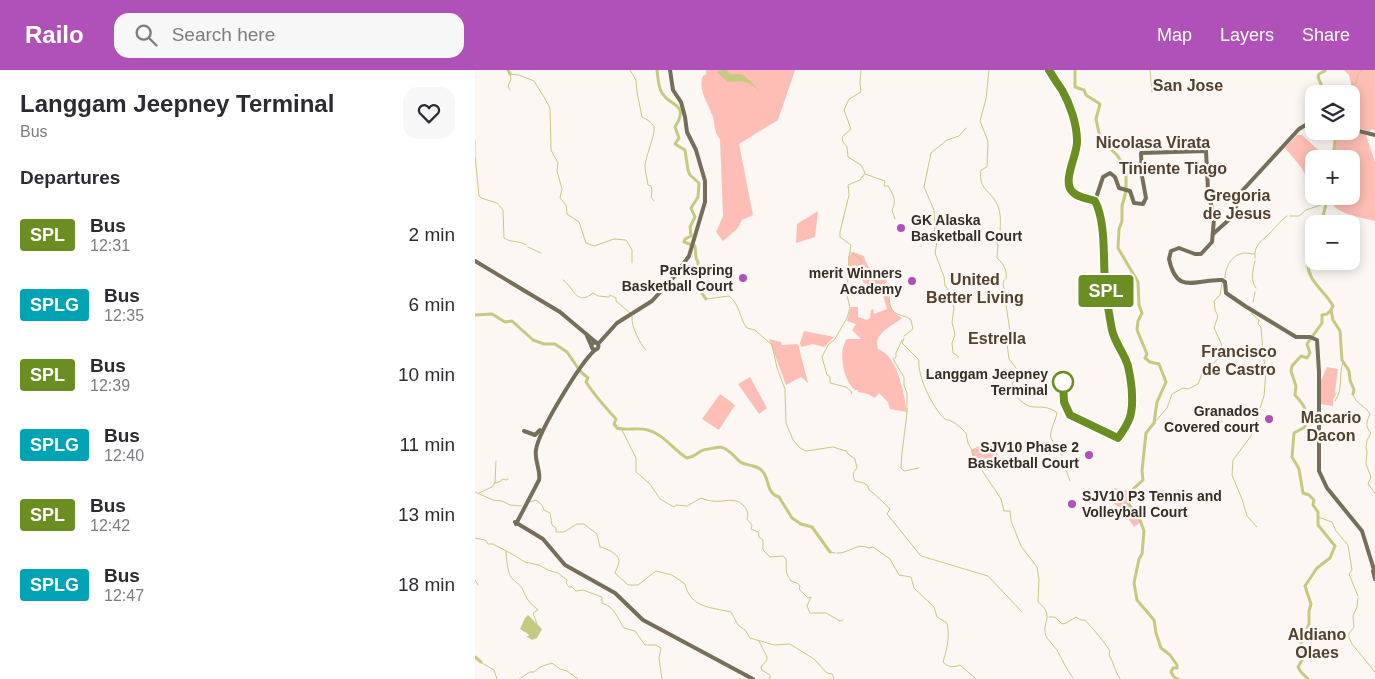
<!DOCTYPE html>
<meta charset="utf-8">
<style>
:root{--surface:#fff;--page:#f7f7f7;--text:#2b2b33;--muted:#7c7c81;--accent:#b051ba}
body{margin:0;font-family:Helvetica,sans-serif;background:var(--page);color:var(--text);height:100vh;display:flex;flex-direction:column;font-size:19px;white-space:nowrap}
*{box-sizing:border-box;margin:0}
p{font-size:16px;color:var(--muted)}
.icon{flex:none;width:28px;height:28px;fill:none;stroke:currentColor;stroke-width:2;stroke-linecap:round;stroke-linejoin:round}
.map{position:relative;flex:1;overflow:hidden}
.drawer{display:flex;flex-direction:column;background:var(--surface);width:475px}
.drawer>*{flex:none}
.badge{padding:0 10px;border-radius:4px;font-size:18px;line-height:32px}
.fabs{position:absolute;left:830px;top:15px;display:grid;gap:10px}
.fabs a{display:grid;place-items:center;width:55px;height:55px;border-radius:10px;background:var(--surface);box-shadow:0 2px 12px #0003;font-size:25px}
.map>.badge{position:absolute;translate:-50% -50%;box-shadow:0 0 0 2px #fff}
h2{padding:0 20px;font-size:19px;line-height:45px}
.round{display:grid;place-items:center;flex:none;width:52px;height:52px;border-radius:15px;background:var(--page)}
.head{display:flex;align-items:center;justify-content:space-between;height:85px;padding:0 20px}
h1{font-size:24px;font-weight:700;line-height:38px}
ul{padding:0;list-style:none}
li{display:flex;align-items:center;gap:15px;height:70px;padding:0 20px}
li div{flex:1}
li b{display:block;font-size:19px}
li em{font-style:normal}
li .badge{min-width:55px;font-weight:700;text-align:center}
header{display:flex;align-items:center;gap:30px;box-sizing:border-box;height:70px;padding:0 25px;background:var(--accent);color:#fff}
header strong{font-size:24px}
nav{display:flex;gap:28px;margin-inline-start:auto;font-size:18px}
.search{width:350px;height:45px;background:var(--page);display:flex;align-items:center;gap:12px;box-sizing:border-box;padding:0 18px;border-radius:15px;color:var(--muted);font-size:19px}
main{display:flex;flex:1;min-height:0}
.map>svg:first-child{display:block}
.green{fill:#febdb5}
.water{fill:#c5ca80}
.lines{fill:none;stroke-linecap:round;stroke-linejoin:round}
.stream{stroke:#c5ca80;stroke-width:1}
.river{stroke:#c5ca80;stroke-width:3}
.major{stroke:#766e59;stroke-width:4}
.line-casing{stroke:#fff;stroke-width:11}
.line{stroke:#6b8e23;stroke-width:8}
.poi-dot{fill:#b051ba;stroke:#fcf7f3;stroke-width:2}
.stop-dot{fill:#fff;stroke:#6b8e23;stroke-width:2.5}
.labels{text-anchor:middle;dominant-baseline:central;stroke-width:4.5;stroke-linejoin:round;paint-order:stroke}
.poi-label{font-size:14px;font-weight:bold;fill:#362e25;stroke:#fcf7f3;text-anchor:end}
.stop-label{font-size:14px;font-weight:bold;fill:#362e25;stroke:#fcf7f3;text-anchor:end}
.quarter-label{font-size:16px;font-weight:bold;fill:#52412d;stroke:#fcf7f3}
</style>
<header>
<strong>Railo</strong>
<div class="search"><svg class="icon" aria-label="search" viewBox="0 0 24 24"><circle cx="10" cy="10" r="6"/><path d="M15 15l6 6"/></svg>Search here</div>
<nav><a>Map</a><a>Layers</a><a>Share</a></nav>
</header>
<main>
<section class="drawer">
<div class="head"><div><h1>Langgam Jeepney Terminal</h1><p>Bus</p></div><a class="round"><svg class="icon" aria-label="heart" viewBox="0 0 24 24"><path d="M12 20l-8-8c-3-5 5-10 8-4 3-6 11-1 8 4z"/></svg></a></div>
<h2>Departures</h2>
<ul>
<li><span class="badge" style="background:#6b8e23;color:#fff">SPL</span><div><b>Bus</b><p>12:31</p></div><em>2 min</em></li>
<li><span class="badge" style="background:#00a3b4;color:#fff">SPLG</span><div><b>Bus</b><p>12:35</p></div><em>6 min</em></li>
<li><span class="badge" style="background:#6b8e23;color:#fff">SPL</span><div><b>Bus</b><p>12:39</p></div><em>10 min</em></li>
<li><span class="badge" style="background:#00a3b4;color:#fff">SPLG</span><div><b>Bus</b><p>12:40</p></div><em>11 min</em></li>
<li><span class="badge" style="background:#6b8e23;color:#fff">SPL</span><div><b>Bus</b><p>12:42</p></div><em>13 min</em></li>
<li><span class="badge" style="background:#00a3b4;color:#fff">SPLG</span><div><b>Bus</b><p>12:47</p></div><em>18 min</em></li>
</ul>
</section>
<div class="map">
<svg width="900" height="609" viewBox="0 0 900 609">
<rect width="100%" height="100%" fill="#fcf7f3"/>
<g class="green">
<path d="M231 0H320L303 50 264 74 278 145 267 150 262 159 248 171 241 162 248 146 245 69C239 62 240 56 238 47 234 35 222 19 228 6L231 4Z"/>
<polygon points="869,0 900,0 900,61 898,59 894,61 876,56 876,13 874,5"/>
<path d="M876 60 891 65 900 92V151C891 149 866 144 860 137 857 135 858 132 858 129L852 126H876V89H857L860 73V61Z"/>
<polygon points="822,65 827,65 853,89 839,89 839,116 835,113 826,97 810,78"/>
<polygon points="343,141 340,167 321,173 322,154"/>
<path d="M378 182 389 186C392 200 401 203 412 211L408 216C419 230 409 238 427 248 416 257 398 263 403 279 423 286 429 324 432 342L415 339 413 332 404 323 400 328 393 324 383 322V320H380C369 312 362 281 372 269H386L377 260 381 254 372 251 376 237H383V247L392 250 395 248 396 240 398 239 399 244 412 239C408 225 408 216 391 215L383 206 381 195 374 197 373 187Z"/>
<polygon points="329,261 359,267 349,277 338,274 326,277 325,273"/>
<polygon points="294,269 306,272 307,275 323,274 333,313 326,307 311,315"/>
<polygon points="852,297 863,299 860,322 861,325 858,329 858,336 845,334 845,313"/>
<polygon points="275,307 292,338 284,344 263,314"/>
<polygon points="245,324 260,335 244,360 227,349"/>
<polygon points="514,371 524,386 503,399 499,397 496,380"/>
<path d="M639 418 654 421C649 434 658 442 666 452L659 457 647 439 639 434 637 431 640 430V428L639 427Z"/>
</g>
<g class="water">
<path d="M246 0H252C256 8 260 2 267 5 272 7 282 17 285 22 274 10 267 11 253 12L242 2Z"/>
<polygon points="53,545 67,559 62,568 57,570 51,566 54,566 53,564 45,559 50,548"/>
</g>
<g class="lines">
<g class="stream">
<path d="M155 0 161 10 162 22 167 47C171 49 177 52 179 57 181 62 171 86 170 95 170 102 172 108 173 115L176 116 177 121 176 127 179 131"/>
<path d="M514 0 511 29 505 51 513 71 512 97 506 100C503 119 515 120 522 134 527 144 525 155 525 164L520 168V171L523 175 522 188C528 193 533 201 531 209"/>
<polyline points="675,0 677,22"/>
<polyline points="877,15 881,13 883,4 886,0"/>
<polyline points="35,20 33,16 36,9 35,4 44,5 59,11 69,27 75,38 76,80 83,93 82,101 87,119 85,128 91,135 92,144 104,152 111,173 119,176 139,169 151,170 157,180 157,193"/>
<polyline points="0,71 0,84"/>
<path d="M0 85 4 126 6 128 22 133 28 140 29 168C36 173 44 170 51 175"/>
<path d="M390 104 410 111 409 116H413C418 124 422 131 417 140L420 149"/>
<polyline points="815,146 824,146 831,140 846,135 851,130"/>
<polyline points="53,177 66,183"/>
<path d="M375 182 386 189 387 204C393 209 402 210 409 215 417 222 412 233 418 241 422 246 431 245 436 250L438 259 429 266"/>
<path d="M780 188C778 175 788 170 795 163 801 157 806 150 812 146"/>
<path d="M780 191C778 199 775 211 781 218"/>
<path d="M750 208C750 196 758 183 771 183 774 183 776 184 779 184"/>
<path d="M88 210C99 217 101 237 118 223L123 226 134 227 135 225 141 228V231L155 243"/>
<path d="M529 210 528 215 531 224V235L535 261 532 273 534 289 541 298 544 304 537 314 536 320C541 327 550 337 559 337 568 337 575 337 582 343 581 350 574 361 576 368 577 371 585 381 587 386"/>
<path d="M231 229 254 226C265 234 264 248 272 258L280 260 297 275 302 298 310 319 311 353 318 370 325 378 331 381 358 377 371 381 373 384 380 389 382 398C378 403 377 405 380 411L389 413 393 416 394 420C399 423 410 434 415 439L412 444 446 486 513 506 547 542"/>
<polyline points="778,232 780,222"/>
<polyline points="777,242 777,244 784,250 783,254 786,257 788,282"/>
<path d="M157 247C156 256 165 274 171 280"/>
<path d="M429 268 427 273 444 290C442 305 457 337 469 348 473 352 470 348 476 351 481 353 487 359 491 363L493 373 498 382 500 393 506 399 526 429 529 441H535L536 451 546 476 562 497 564 509 563 532C582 547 564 553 572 568 575 572 579 576 582 580 587 589 591 599 598 608"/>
<polyline points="427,270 421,283 421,287 418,289 429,307 429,315 432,323 432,343 427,383 426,398 429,401 444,398"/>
<polyline points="483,288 483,286 478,283 477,273 480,265 477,252 479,238 476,223 470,216 469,207 460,183 462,172 457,166 460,159 459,140 449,117 456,83 472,70 484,66 491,58"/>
<polyline points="376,324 377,322 371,317 355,313 355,307 352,305 347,287 353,275 360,269 372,248 375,238 372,225 374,187 376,175 365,167 365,162 374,125 373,115 385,110 390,103 386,95 373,87 372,77 368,72 367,67 376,59 369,40 374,29 386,22 385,13 386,0"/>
<path d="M878 324C880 334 891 336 895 344 891 353 890 356 896 363L892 370 891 377 892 382 891 394 896 407 893 414 900 423"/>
<path d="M860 331C869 318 863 306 868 292"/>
<polyline points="679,353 692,338 697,324 708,318 713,319 723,314 727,304 745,287 747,280 746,273 739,258 743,246 740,240 739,231 745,225 747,213"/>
<path d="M147 360 161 388V402L175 414 185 429 199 437 201 435 212 436 226 428C229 429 234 431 237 431 248 433 259 426 268 435 272 439 274 443 272 449L277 455 276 459 283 462 284 467 288 470V480L295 487 308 486 311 489C312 500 309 501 316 511L322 513 325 516 324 519 333 528 336 527 332 536 335 543H351L365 551 368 550"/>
<polyline points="587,389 595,411"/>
<polyline points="19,413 24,412 28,409 31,410 33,409"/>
<polyline points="0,422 18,430 27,431 35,435 46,436"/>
<polyline points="4,423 17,417 20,413 21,391"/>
<path d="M55 432 61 430 67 435 69 440 75 443 77 455 81 458V462H89L102 454H109L122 464 125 477C131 478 144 484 144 491 144 494 141 500 140 503L153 515H163L181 501 197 505 210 514C216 538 235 537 256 542L263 555 270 560 275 568 299 575 315 574 339 589 352 603 357 604 359 609"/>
<polyline points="843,447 857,452 861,461 873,475 877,500 874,504 883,526"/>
<polyline points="782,457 772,446 767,429 757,405 758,390 776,366 789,326 791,301 788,284"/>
<path d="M0 468 10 470 13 474H18L37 484 50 492 64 495 73 500 83 503 92 510 91 513 94 517H97L101 521 108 520 127 527V533C140 537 142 548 149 558L160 561 170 575H181L186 578 184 588 187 609"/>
<path d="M31 481C31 486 33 504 36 507 39 511 45 515 47 518 53 531 52 530 63 540L58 543 62 554"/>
<polyline points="355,482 360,483"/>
<path d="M362 483C374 484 381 472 394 478L398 477 415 489 424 505 436 507 439 518 459 537 462 547 472 553C475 567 472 579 468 592 473 597 478 598 485 595L501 609"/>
<polyline points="0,510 3,515"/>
<polyline points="883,528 882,537 878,546 879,557 873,565 877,574 900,602"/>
<path d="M574 547H580L587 554 591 553 601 547 606 550H610C619 560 628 570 635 581L634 585C639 593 640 602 645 609"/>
<polyline points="284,571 292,587 292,590 286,597 287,600 295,605 295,609"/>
<polyline points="7,593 19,600 22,609"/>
<polyline points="44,609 55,602 59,602 65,597 77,593 85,599 92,601 103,609"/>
</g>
<g class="river">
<polyline points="33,0 35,4"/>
<path d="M182 0C183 7 183 17 187 23 195 37 215 33 200 57L204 68 200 74 210 80 213 100 215 105 224 113 223 127 216 138 220 147 215 157 216 166 210 169 209 172 220 176 221 188 223 192V218L231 229"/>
<path d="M600 0V17L609 20 611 25 625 34 621 49 624 63 631 75 642 85 651 99V121L647 136V151L644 159 643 178 663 212 664 235 667 243 663 251 662 260 672 284 670 288 675 292 684 294 691 312 682 332 679 353 671 363 667 401 668 410C660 418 653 420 653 433L665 450 669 461 667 484 664 489 659 513 662 530 679 550 681 563 686 578 695 585 702 595V598H698L696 602 699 607 703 609"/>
<polyline points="849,0 850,1 844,4 843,7 850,24"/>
<polyline points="858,89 861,61"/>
<polyline points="846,154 853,126"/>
<path d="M839 184 833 191C831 211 850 220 858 236L856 240 858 250 865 261 867 290 874 301 875 310 879 320 878 324"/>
<polyline points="0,245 17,244 30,252 37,251 58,270 69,274 80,274 92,282 103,298"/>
<path d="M105 301 113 308 111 312C120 326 130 337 141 349L139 354 142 358C152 361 162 357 173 360 190 365 198 380 212 388 219 387 221 384 226 381 227 380 243 377 245 377 255 378 261 390 267 393 274 396 283 395 288 402 295 411 291 423 304 427L317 448 326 454 337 457 355 482"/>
<polyline points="0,587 6,592"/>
<path d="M833 609 826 602 823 597 830 585 825 576 834 554V541L836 534 830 516 842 498 855 488 860 476 843 455V442L838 435 839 430 834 425 828 423 824 399 817 387 819 363 830 357C831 339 832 338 820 325L821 316 816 301 817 296 826 286 832 288 835 283 832 274 847 253V245L852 244 856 240"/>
</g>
<g class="major">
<path d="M574 0C578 7 582 13 587 20 595 34 602 54 602 71 603 84 588 108 596 120 601 128 612 128 620 131L628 107 635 103 640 107 644 118 655 121 659 133 668 134 671 128 667 106 666 83 731 81 733 120 739 149 737 172 726 184H720L704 178 696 181 694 189C702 226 720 209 747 210L750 212 751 223 770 236 821 267H835L842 270 844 302V401L852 418 887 461 900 503"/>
<polyline points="876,59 900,65"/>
<polyline points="738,164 757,147 767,121 824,59 834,53"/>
<polyline points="0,191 85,242 123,274 142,253 177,231 198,208 214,186 230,132 230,111 221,80 212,62 210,47 206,32 198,20 195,0"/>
<polyline points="112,266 116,275"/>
<circle cx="120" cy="276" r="3.5"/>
<polyline points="49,361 60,365 65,360"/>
<polyline points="40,452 68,469 90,495 140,523 168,550 278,609"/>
<path d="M41 454 64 410C66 400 59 390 61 380 63 362 106 292 120 280"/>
<polyline points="898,501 900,509"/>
</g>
</g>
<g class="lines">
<g class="line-casing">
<path id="line" d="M574 0C578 7 582 13 587 20 595 34 602 54 602 71 603 83 588 109 596 120 601 128 613 128 620 131 631 152 628 188 630 211 631 227 634 244 637 260 640 273 649 283 653 296 655 305 657 316 657 326 658 345 654 353 643 368L595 345 589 332 588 311"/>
</g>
<use href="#line" class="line"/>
</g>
<g class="poi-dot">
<circle cx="426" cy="158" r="5"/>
<circle cx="268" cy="208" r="5"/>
<circle cx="437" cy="211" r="5"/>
<circle cx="794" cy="349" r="5"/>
<circle cx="614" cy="385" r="5"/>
<circle cx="597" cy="434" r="5"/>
</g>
<circle class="stop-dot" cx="588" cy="312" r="10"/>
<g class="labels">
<g class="poi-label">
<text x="436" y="150" text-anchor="start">GK Alaska<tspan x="436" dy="16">Basketball Court</tspan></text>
<text x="258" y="200">Parkspring<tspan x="258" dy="16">Basketball Court</tspan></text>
<text x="427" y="203">merit Winners<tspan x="427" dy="16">Academy</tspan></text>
<text x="784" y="341">Granados<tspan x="784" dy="16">Covered court</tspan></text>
<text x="604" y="377">SJV10 Phase 2<tspan x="604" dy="16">Basketball Court</tspan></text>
<text x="607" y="426" text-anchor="start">SJV10 P3 Tennis and<tspan x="607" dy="16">Volleyball Court</tspan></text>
</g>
<g class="stop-label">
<text x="573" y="304">Langgam Jeepney<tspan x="573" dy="16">Terminal</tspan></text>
</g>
<g class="quarter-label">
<text x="713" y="15">San Jose</text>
<text x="678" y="72">Nicolasa Virata</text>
<text x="698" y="98">Tiniente Tiago</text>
<text x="762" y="125">Gregoria<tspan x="762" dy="18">de Jesus</tspan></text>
<text x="500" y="209">United<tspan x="500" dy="18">Better Living</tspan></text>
<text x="522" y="268">Estrella</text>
<text x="764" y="281">Francisco<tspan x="764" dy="18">de Castro</tspan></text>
<text x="856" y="347">Macario<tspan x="856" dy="18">Dacon</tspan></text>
<text x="842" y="564">Aldiano<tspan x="842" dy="18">Olaes</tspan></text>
</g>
</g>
</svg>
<div class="fabs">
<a><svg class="icon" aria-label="layers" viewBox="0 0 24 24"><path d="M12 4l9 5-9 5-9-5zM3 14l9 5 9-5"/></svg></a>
<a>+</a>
<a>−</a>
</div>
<b class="badge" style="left:631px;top:221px;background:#6b8e23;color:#fff">SPL</b>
</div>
</main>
